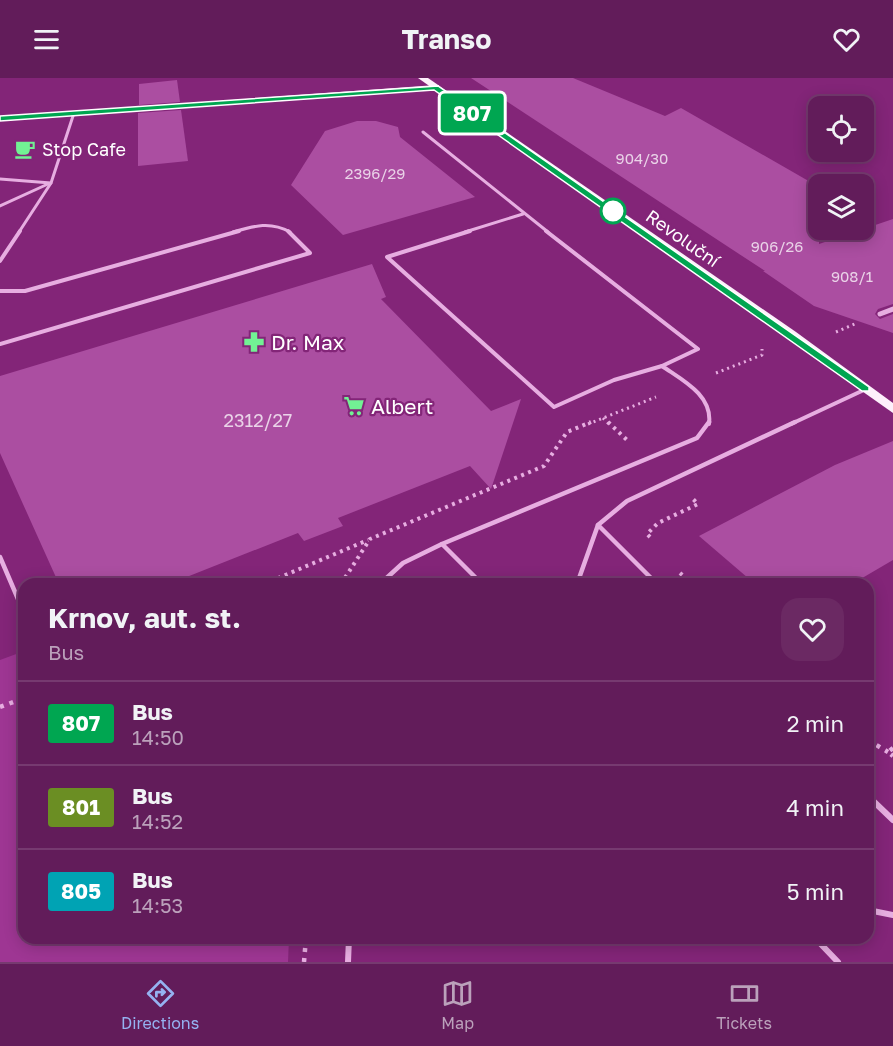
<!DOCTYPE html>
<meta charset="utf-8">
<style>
:root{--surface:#621c5a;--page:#6b2963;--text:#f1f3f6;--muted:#bba1bb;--line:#763a70;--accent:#95b2f1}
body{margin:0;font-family:"Golos Text",sans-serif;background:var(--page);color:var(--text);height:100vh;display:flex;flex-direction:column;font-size:22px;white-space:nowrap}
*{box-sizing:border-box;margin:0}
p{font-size:20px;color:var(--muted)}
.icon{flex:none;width:33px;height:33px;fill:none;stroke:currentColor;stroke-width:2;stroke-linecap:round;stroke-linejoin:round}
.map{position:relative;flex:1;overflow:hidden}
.panel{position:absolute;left:18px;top:500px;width:856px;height:366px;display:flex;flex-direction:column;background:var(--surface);border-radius:18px;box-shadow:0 3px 15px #0003,0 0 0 2px var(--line)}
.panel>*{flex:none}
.badge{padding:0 12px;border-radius:4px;font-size:21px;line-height:39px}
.fabs{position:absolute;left:808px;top:18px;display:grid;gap:12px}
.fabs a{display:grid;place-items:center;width:66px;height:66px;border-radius:12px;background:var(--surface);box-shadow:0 3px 15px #0003,0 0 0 2px var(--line);font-size:30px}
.map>.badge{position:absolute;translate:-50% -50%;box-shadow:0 0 0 3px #fff}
.round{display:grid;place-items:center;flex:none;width:63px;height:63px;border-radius:18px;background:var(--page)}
.headline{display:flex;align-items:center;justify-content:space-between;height:102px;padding:0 30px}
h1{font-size:28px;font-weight:700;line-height:45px}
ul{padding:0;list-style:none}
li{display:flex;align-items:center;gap:18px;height:84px;padding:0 30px;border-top:2px solid var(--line)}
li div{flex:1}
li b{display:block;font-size:22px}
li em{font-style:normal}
li .badge{min-width:66px;font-weight:700;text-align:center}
header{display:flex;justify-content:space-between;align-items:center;height:78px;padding:0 30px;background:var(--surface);font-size:27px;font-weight:700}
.tab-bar{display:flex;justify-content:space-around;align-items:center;height:84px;border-top:2px solid var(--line);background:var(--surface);font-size:16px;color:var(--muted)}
.tab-bar a{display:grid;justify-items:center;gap:3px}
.tab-bar .active{color:var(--accent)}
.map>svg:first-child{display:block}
.green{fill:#9e3693}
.building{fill:#ab4ea1}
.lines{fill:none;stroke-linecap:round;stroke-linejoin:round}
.path-far2{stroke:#e7aee1;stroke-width:3;stroke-dasharray:2 4;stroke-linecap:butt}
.path-far1{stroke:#e7aee1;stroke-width:4;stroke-dasharray:3 4.5;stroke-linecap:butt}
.path{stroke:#e7aee1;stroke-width:4.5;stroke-dasharray:4 6;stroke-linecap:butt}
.service-far3{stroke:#e7aee1;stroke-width:3}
.service-far2{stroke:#e7aee1;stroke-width:4}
.service-far1{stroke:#e7aee1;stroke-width:4.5}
.service{stroke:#e7aee1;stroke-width:6}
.minor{stroke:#e7aee1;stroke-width:5}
.secondary{fill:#f6d8f3;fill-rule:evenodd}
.primary{fill:#fdf0fb;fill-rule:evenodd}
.line{fill:#00a651;stroke:#fff;stroke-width:1.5}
.stop-dot{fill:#fff;stroke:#00a651;stroke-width:3}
.labels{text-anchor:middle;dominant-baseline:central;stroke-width:4.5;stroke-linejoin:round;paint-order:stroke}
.far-number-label{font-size:15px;fill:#ead3e8}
.far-poi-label{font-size:18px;fill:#fff;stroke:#832578;text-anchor:start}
.far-street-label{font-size:18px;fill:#fff;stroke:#832578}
.number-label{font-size:18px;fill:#ead3e8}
.poi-label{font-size:21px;fill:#fff;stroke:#832578;text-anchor:start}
</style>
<header><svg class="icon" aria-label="menu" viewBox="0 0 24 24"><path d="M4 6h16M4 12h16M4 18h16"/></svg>Transo<svg class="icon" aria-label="heart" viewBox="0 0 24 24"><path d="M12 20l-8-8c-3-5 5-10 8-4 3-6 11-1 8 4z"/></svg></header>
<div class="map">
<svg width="893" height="884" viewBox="0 0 893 884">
<rect width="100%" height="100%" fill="#832578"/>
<polygon class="green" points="19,575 24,588 24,860 289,860 288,884 0,884 0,582"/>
<g class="building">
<polygon points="471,0 573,0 665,38 681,30 819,109 819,166 893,141 893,226 878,231 875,236 880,241 893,236 893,255 814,228 763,193 765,193"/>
<polygon points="177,2 180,24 139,27 139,6"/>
<polygon points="181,32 188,83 138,88 138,35"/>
<polygon points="357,43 376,43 398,49 400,59 475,119 343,157 291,107 325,53"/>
<polygon points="372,186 386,219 381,221 491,333 521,321 491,411 470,388 338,440 343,448 304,463 298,455 169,506 59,506 0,375 0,298"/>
<polygon points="893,363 893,482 852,506 755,506 699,458 835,387"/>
</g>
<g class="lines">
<g class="path-far2">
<polyline points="836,254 857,245"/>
<polyline points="716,295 762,277 762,271"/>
<polyline points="603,340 609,346"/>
<polyline points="588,346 656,319"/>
</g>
<g class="path-far1">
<polyline points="608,344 627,362"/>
<polyline points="650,459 647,456 658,445 698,426 693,421"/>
<polyline points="680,495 692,506"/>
<polyline points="264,506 368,462"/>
<polyline points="341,506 370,461 544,388 567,354 591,344"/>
</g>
<g class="path">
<polyline points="0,629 24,620"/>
<polyline points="868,662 888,674"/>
<polyline points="893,670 888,674 893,678"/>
<polyline points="304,884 306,860"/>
</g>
<g class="service-far3">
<polyline points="423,54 548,154"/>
<polyline points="0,101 51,105 74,35"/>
<polyline points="0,128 48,106"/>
<polyline points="19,154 51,105"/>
<path d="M233 154C254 148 270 143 290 154"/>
<polyline points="465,154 523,136"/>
</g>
<g class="service-far2">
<polyline points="470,153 387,179 554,329 614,302 662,288"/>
<path d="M546 153 698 271 662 288C682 302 713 317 709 346"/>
<polyline points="0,183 20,153"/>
<polyline points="0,213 25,213 239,153"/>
<polyline points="0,266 310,175 288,153"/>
<polyline points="791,346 866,311"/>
</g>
<g class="service-far1">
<polyline points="442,466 697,360 709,344"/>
<polyline points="0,479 24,535"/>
<polyline points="380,506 403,485 442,466 482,506"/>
<polyline points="577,506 598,447"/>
<polyline points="657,506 598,447 627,423 795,344"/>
</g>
<g class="service">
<polyline points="868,718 893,742"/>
<polyline points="868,832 893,837"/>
<polyline points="815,860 838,884"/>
<polyline points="348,884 349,860"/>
</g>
<polyline class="minor" points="880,236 893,231"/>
<polygon class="secondary" points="436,7 439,7 439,11 0,43 0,39"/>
<polygon class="primary" points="418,0 428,0 796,254 893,325 893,335"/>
</g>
<polygon class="line" points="438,8 869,309 869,313 862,313 434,12 0,43 0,38"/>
<defs>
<g id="cafe-bare" transform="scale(1.62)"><path d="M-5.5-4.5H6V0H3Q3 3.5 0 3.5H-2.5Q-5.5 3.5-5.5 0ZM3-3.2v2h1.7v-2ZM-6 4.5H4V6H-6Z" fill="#72f194" stroke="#832578" stroke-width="2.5" paint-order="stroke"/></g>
<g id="pharmacy-bare" transform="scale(1.62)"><path d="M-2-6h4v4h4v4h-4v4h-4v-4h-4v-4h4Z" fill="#72f194" stroke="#832578" stroke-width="2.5" paint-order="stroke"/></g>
<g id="supermarket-bare" transform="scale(1.62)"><path d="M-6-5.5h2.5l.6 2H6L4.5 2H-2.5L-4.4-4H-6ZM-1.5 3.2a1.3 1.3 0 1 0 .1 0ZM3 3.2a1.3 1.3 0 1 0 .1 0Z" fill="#72f194" stroke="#832578" stroke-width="2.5" paint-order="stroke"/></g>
</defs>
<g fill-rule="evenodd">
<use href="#cafe-bare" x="25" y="71"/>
<use href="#pharmacy-bare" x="254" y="264"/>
<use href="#supermarket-bare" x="354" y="328"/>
</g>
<circle class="stop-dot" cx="613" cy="133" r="12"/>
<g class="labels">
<g class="far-number-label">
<text x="642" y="80">904/30</text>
<text x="375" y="95">2396/29</text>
<text x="777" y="168">906/26</text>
<text x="852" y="198">908/1</text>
</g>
<g class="far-poi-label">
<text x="42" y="71">Stop Cafe</text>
</g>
<g class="far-street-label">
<text transform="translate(683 160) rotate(35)">Revoluční</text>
</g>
<g class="number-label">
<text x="258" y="342">2312/27</text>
</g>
<g class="poi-label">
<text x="271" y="264">Dr. Max</text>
<text x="371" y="328">Albert</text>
</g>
</g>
</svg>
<div class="fabs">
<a><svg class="icon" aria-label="locate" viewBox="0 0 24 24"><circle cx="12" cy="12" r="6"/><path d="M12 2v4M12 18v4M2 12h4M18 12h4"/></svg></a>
<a><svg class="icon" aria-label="layers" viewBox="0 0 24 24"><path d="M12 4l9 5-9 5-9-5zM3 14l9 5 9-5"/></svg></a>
</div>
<b class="badge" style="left:472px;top:35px;background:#00a651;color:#fff">807</b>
<section class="panel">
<div class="headline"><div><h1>Krnov, aut. st.</h1><p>Bus</p></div><a class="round"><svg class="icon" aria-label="heart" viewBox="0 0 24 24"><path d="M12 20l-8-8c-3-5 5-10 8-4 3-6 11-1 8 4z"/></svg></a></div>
<ul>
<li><span class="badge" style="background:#00a651;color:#fff">807</span><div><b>Bus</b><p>14:50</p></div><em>2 min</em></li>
<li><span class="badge" style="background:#6b8e23;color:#fff">801</span><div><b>Bus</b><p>14:52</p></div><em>4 min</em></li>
<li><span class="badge" style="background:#00a3b4;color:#fff">805</span><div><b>Bus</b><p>14:53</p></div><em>5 min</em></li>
</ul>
</section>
</div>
<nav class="tab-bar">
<a class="active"><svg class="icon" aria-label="directions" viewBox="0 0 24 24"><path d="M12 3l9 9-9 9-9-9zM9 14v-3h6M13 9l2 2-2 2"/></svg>Directions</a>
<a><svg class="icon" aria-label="map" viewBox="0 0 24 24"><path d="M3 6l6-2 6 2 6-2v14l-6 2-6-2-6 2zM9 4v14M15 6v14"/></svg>Map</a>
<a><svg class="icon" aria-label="tickets" viewBox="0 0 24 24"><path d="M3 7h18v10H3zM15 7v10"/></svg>Tickets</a>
</nav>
